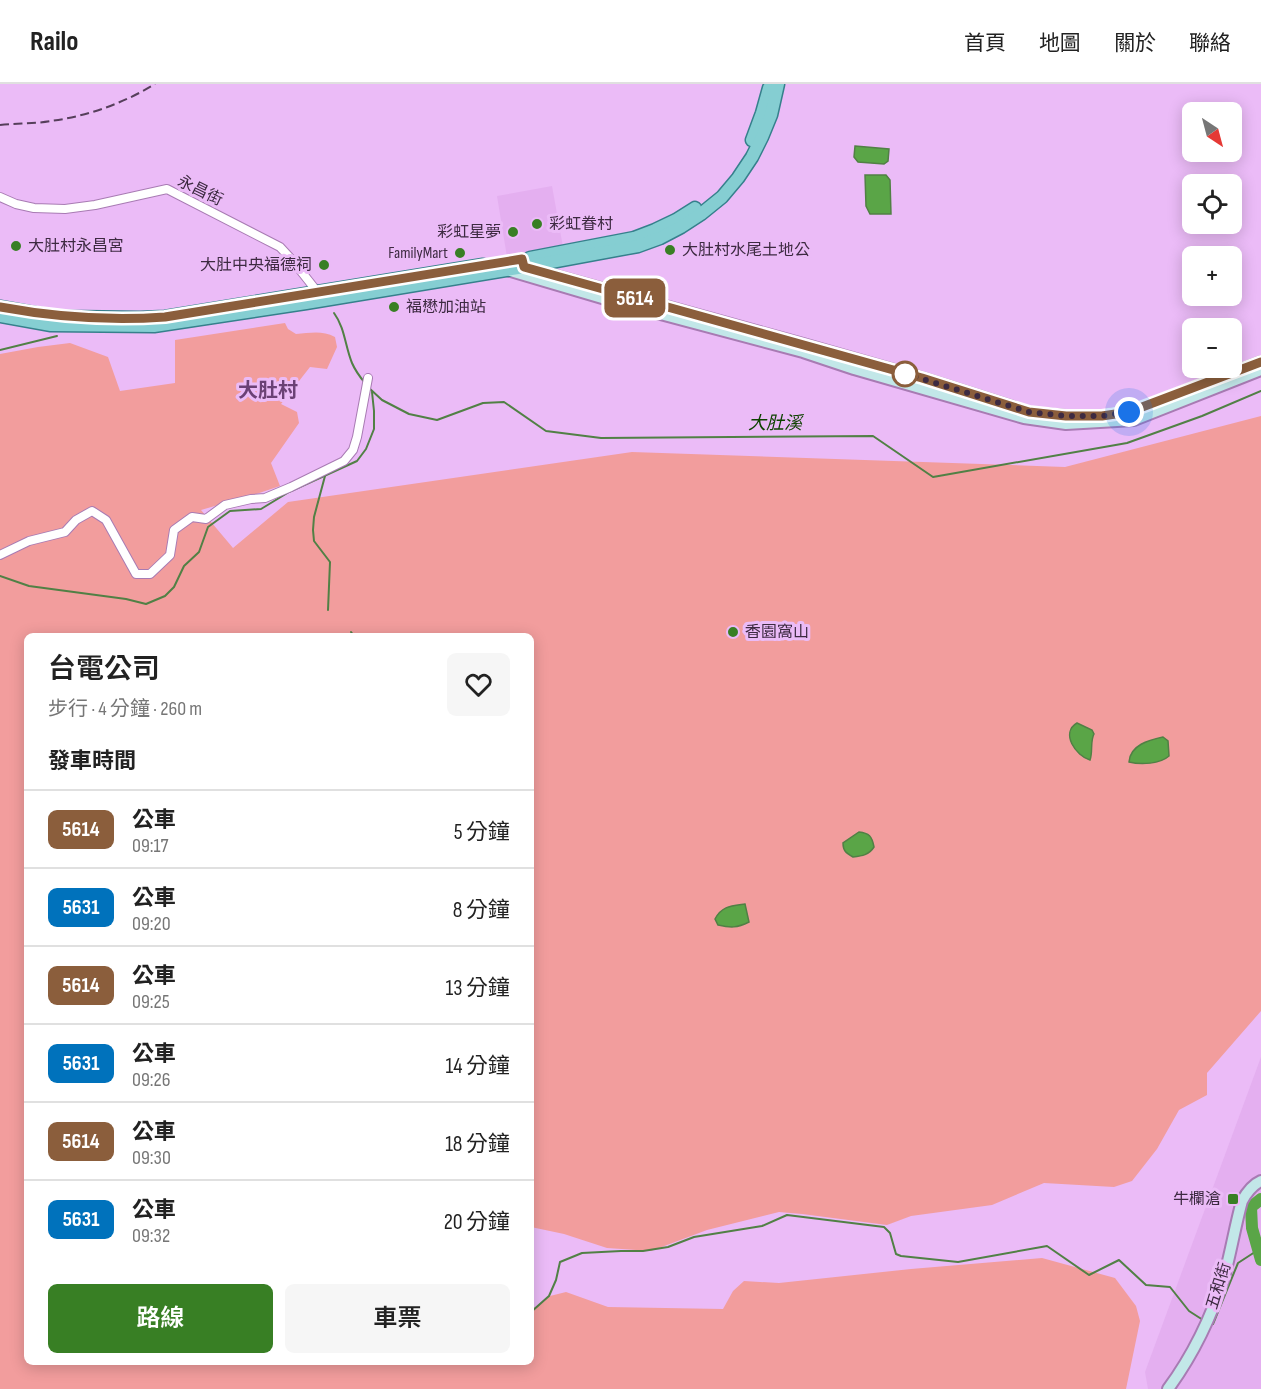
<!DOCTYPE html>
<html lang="zh-TW">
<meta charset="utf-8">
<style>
:root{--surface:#fff;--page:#f6f6f6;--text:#222;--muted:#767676;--line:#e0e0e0;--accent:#387f24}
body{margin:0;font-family:"Sofia Sans Condensed","Noto Sans TC",sans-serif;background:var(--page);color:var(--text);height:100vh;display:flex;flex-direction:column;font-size:22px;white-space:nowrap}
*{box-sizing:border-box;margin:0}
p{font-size:20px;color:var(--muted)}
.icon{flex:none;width:33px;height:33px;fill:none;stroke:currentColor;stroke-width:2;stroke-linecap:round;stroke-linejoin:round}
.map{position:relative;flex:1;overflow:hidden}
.panel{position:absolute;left:24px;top:549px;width:510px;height:732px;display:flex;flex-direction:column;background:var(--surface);border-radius:9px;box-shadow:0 3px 15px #0003}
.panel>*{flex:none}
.badge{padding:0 12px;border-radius:9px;font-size:21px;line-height:39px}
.needle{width:39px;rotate:144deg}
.buttons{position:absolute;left:1182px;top:18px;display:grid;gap:12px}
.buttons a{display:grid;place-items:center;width:60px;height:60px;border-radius:9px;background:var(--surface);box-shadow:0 3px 15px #0003;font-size:30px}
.you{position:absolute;width:30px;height:30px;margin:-15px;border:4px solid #fff;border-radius:50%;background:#1a73e8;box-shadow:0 0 0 9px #1a73e833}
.map>.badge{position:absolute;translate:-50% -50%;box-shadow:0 0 0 3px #fff}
h2{padding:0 24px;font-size:22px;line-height:54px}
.round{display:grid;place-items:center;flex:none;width:63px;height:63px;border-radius:9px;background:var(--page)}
.headline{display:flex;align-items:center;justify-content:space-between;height:102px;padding:0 24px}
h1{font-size:28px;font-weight:600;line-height:45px}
.button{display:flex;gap:12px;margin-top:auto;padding:12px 24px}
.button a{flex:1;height:69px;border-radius:9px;background:var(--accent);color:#fff;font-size:24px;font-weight:600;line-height:69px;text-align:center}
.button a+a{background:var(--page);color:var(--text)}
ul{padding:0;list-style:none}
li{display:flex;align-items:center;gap:18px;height:78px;padding:0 24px;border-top:2px solid var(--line)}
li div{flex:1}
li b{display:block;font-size:22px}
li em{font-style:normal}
li .badge{min-width:66px;font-weight:700;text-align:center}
header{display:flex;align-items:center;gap:36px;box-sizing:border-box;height:84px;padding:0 30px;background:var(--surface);border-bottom:2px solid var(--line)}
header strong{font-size:28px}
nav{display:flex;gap:33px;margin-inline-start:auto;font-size:21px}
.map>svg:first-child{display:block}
.built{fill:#e4aff0}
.green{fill:#f29d9d}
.water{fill:#5aa547;stroke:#518045;stroke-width:1.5}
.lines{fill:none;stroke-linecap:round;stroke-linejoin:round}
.stream{stroke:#518045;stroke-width:2}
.river{stroke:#5aa547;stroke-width:12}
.street-casing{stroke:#a87bb3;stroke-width:10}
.secondary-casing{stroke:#a87bb3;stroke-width:14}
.primary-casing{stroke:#36808c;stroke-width:15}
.street{stroke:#fff;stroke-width:8}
.secondary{stroke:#c2e7e8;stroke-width:10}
.primary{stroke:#85ced2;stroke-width:12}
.rail{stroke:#563f5b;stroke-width:2;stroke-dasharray:9 4.5;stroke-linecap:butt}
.line-casing{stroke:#fff;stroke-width:14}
.line{stroke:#8b5e3c;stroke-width:9}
.walk{stroke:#3d2a41;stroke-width:6;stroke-dasharray:0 10.8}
.poi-dot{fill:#387f24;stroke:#ebbbf7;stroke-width:2}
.stop-dot{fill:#fff;stroke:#8b5e3c;stroke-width:3}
.labels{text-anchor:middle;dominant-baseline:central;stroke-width:6;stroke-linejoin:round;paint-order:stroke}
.street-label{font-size:16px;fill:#3d2a41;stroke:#ebbbf7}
.poi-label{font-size:16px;fill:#3d2a41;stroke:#ebbbf7;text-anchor:start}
.water-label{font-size:18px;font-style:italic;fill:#0e4200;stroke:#ebbbf7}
.quarter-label{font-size:20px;font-weight:bold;fill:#6b4175;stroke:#ebbbf7}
</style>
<header>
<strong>Railo</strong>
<nav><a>首頁</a><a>地圖</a><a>關於</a><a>聯絡</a></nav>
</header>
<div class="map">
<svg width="1261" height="1305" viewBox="0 0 1261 1305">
<rect width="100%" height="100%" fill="#ebbbf7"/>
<g class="built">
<polygon points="552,102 563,163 507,173 497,112"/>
<polygon points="1261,973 1261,1305 1148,1305 1145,1288"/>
</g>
<path class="green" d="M285 239 288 245 296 250C310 249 322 246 335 253L337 263 327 285 310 283 281 320 297 328 299 339 271 379 280 402 253 411 201 426 233 464 288 418 632 368 1065 383 1261 332V927L1207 989V1011L1179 1026 1157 1065 1132 1097 1114 1103 1044 1099 992 1121 911 1132 887 1141 802 1130 779 1128 707 1146 651 1167 607 1164 564 1150 531 1143V552H27V1278H531V1225L540 1221 550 1212 566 1208 608 1223 723 1225 733 1207 744 1197 779 1199 911 1185 1042 1174 1115 1194 1136 1222 1140 1237 1126 1305H0V270L38 263 70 259 108 273 120 307 175 299V256Z"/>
<g class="water">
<polygon points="855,62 889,65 888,77 884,80 858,78 854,73"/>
<polygon points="865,91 886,91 890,96 891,130 870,130 866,122"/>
<path d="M1077 639 1092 646 1094 650C1090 657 1093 668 1090 676 1076 672 1060 649 1077 639Z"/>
<path d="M1163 653 1168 657 1169 672C1160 680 1141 681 1129 678 1130 661 1149 656 1163 653Z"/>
<path d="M859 748C869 749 872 752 874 763 869 771 862 772 853 773 846 769 843 767 843 759Z"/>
<path d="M745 820 749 838C737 844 731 844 718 841L715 835C722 822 731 822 745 820Z"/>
</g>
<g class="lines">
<g class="stream">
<path d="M334 229C345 244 345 262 352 279 355 286 360 293 365 299"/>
<polyline points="0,266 57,252"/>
<polyline points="369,304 382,316 409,330 437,336 483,319 504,318 546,347 601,354 873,352 933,393 1127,359 1202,332 1261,307"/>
<polyline points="325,392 314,433 313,446 314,457 330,478 328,526"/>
<polyline points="0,492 29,502 126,515 146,520 165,512 174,503 184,482 199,468 208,443 230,427 261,425 289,408 357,377 366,365 374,345 374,327 372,308"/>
<polyline points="351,548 354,552"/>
<polyline points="531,1228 549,1212 556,1196 560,1178 582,1169 621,1167 643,1167 668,1163 694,1153 762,1142 787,1131 884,1143 890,1149 896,1170 901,1172 958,1178 1047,1162 1089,1191 1119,1176 1146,1201 1170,1203 1189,1227 1203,1236"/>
<polyline points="1213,1240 1238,1179 1258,1166"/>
</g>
<polyline class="river" points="1261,1115 1251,1123 1252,1144 1261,1176"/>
<g class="street-casing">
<g id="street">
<polyline points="0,113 16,120 34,124 65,125 95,121 167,105 280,163 293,177 319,210"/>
<polyline points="0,471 29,457 65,448 76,436 92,427 106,436 136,490 150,490 170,471 174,446 192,433 206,435 225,421 251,415 265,414 291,403 344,377 353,366 357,353 368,294"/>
</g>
</g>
<g class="secondary-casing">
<g id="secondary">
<polyline points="522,175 524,183 803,260 922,294 1013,323"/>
<polyline points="505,178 507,186 619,219 803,268 854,285 1024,334 1066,340 1134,336 1261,286"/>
<polyline points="1043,330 1066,332 1087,332"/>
<polyline points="1109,331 1129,329 1261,278"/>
<path d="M1168 1305C1193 1271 1211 1234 1224 1193 1231 1168 1235 1142 1242 1117 1247 1108 1252 1101 1261 1097"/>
</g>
</g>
<g class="primary-casing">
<g id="primary">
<polyline points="752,56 762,29 769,4"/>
<polyline points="530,174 634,154 655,146 676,136 695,124"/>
<polyline points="0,223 50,232 65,233 140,234 165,233 483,181"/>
<polyline points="0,232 51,241 154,242 306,219 524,183 638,162 660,154 681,143 701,130 722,113 738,94 752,73 762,53 771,31 778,0"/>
</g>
</g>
<use href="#street" class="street"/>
<use href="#secondary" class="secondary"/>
<use href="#primary" class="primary"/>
<path class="rail" d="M0 41C17 39 34 40 51 37 88 32 124 19 155 0"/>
</g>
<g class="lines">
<g class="line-casing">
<path id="line" d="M0 223C54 233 110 237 165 233L522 175 524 183 922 294 1029 328 1066 332H1102L1129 328 1261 278"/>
</g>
<use href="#line" class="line"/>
<polyline class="walk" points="905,290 900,288 1029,328 1066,332 1102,332 1129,328"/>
</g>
<g class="poi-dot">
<circle cx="537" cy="140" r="6"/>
<circle cx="513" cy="148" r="6"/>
<circle cx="16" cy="162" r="6"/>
<circle cx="670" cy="166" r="6"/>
<circle cx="460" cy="169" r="6"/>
<circle cx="324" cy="181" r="6"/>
<circle cx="394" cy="223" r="6"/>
<circle cx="733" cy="548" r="6"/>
<rect x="1227" y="1109" width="12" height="12" rx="3"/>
</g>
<circle class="stop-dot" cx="905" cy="290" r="12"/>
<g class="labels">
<g class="street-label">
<text transform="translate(200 107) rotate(26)">永昌街</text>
<text transform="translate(1219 1202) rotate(-73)">五和街</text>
</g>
<g class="poi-label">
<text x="549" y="140">彩虹眷村</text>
<text x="501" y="148" text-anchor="end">彩虹星夢</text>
<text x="28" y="162">大肚村永昌宮</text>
<text x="682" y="166">大肚村水尾土地公</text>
<text x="448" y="169" text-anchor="end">FamilyMart</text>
<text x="312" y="181" text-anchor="end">大肚中央福德祠</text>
<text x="406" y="223">福懋加油站</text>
<text x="745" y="548">香園窩山</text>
<text x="1221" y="1115" text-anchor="end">牛欄滄</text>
</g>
<g class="water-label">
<text x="775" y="339">大肚溪</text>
</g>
<g class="quarter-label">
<text x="268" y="307">大肚村</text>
</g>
</g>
</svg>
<div class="buttons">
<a><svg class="needle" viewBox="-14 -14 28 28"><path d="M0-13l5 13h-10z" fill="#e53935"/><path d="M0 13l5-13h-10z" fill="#767676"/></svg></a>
<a><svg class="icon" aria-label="locate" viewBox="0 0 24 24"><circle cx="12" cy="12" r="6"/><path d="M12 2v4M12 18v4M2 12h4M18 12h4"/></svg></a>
<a>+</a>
<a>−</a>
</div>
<div class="you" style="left:1129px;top:328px"></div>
<b class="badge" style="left:635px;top:214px;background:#8b5e3c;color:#fff">5614</b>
<section class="panel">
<div class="headline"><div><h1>台電公司</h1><p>步行 · 4 分鐘 · 260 m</p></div><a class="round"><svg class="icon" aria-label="heart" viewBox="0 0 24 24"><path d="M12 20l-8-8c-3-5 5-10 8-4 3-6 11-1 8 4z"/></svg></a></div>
<h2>發車時間</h2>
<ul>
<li><span class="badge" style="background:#8b5e3c;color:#fff">5614</span><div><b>公車</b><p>09:17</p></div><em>5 分鐘</em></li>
<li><span class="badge" style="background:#0072bc;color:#fff">5631</span><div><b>公車</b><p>09:20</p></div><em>8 分鐘</em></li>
<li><span class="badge" style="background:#8b5e3c;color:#fff">5614</span><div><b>公車</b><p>09:25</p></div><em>13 分鐘</em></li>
<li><span class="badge" style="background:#0072bc;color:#fff">5631</span><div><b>公車</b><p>09:26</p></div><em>14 分鐘</em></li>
<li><span class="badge" style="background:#8b5e3c;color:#fff">5614</span><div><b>公車</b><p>09:30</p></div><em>18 分鐘</em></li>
<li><span class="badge" style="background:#0072bc;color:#fff">5631</span><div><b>公車</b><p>09:32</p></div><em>20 分鐘</em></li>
</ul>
<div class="button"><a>路線</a><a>車票</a></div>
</section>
</div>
